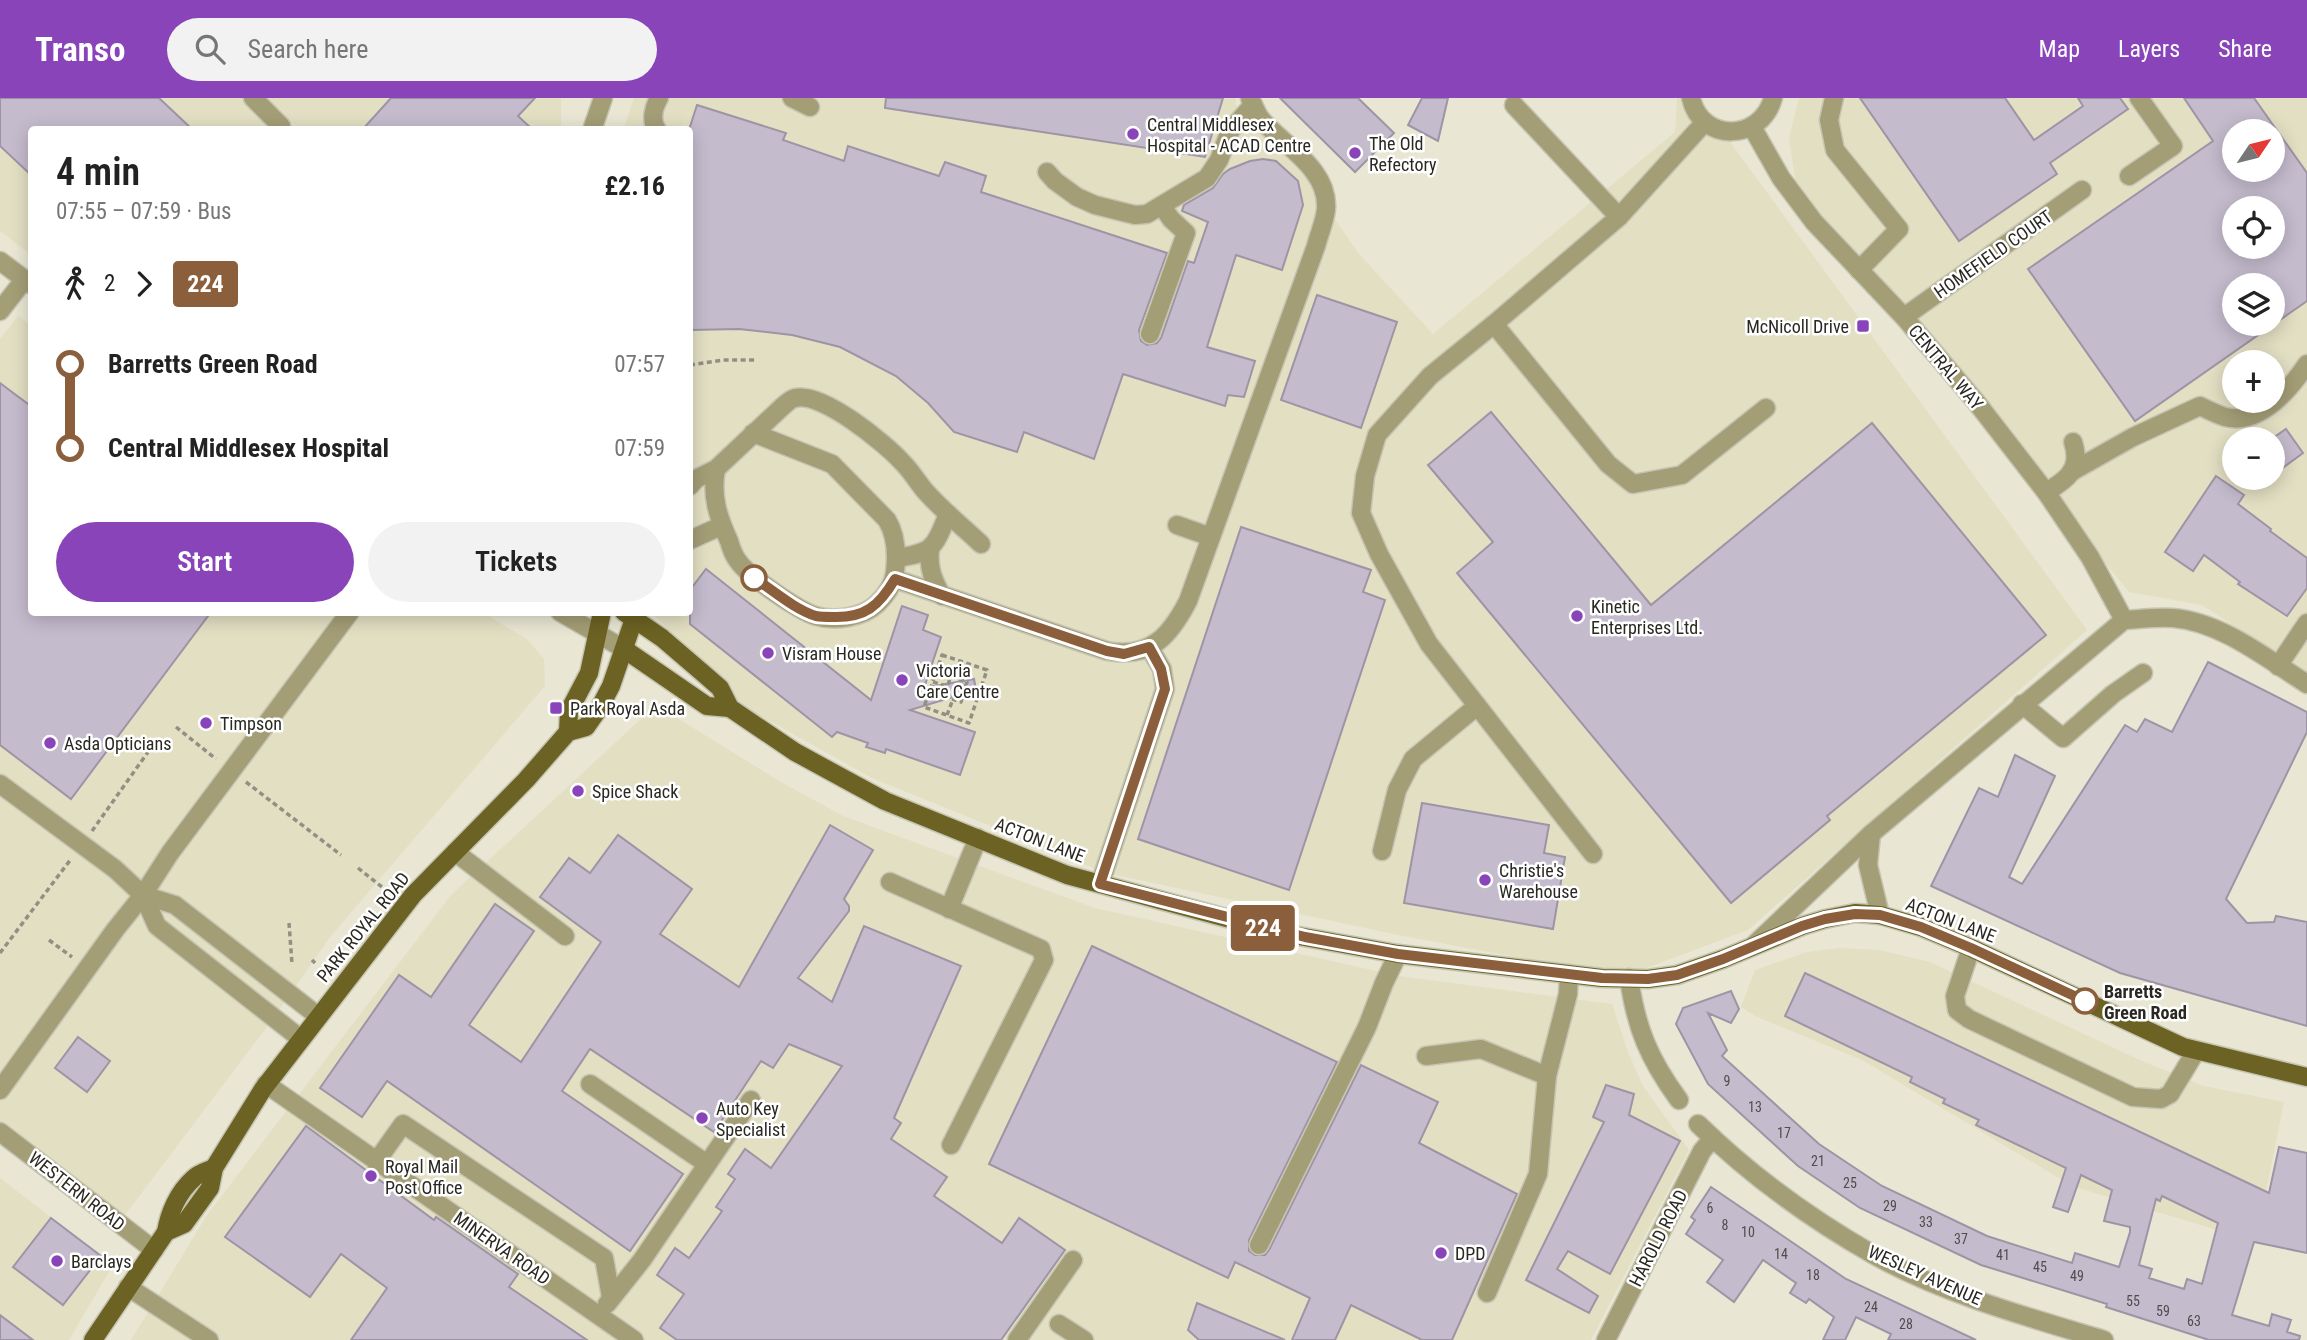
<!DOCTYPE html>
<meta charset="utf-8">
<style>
:root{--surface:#fff;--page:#f2f2f2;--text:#222;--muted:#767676;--accent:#8844b8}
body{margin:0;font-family:"Roboto Condensed",sans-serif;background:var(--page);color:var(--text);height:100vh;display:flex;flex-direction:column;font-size:26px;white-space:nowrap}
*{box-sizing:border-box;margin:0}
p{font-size:23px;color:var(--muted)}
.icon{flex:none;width:38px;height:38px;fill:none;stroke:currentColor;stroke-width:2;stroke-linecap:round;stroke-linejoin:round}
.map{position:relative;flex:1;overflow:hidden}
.side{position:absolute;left:28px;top:28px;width:665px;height:490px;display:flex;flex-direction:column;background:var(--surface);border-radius:7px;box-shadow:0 4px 18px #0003}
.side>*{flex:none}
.badge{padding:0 14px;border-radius:5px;font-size:24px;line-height:46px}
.needle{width:46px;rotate:55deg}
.tools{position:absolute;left:2222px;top:21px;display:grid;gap:14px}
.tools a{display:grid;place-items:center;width:63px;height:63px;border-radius:50%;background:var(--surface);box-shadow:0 4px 18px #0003;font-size:35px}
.map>.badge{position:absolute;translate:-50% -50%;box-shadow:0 0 0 4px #fff}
.legs{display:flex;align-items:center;gap:10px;height:77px;padding:0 28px;font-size:23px}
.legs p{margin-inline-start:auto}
.headline{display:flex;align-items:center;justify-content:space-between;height:119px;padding:0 28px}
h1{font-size:38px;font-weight:600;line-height:52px}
.primary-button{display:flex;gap:14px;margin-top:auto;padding:14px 28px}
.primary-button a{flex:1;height:80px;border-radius:42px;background:var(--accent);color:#fff;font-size:28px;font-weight:600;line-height:80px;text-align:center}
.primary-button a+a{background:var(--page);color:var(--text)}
ul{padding:0 28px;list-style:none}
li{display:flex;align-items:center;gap:24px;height:84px;font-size:26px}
li i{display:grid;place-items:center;width:10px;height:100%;margin:0 9px;background:currentColor}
li i::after{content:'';width:18px;height:18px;margin:-9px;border:5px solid;border-radius:50%;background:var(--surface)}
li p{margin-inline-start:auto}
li:first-child i{background:linear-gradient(#0000 50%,currentColor 0)}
li:last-child i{background:linear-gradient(currentColor 50%,#0000 0)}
header{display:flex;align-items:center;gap:42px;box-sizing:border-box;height:98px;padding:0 35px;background:var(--accent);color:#fff}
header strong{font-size:33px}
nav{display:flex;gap:38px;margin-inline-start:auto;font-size:24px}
.search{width:490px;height:63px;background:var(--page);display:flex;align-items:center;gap:18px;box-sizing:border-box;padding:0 24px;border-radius:38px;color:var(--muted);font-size:26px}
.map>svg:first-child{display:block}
.built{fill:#e2dfc3;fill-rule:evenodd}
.building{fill:#c4bbcd;stroke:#9d94a5;stroke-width:2;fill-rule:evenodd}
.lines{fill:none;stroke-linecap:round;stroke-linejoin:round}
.minor-casing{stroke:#c6c5b3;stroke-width:21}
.major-casing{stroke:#c6c5b3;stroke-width:21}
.path{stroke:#929082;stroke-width:3.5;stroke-dasharray:5 3.5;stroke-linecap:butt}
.minor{stroke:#a49e77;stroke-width:18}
.major{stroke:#6c6223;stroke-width:18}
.line-1-casing{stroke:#fff;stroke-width:16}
.line-1{stroke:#8b5e3c;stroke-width:10}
.poi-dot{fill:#8844b8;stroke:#fff;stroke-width:2.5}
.stop-1-dot{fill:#fff;stroke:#8b5e3c;stroke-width:3.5}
.labels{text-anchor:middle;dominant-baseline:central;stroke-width:5;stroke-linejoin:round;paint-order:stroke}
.number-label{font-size:14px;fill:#504d4c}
.poi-label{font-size:18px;fill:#292821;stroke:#fff;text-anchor:start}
.street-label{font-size:18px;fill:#292821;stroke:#fff}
.stop-label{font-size:18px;font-weight:bold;fill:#292821;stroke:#fff;text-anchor:start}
</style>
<header>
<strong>Transo</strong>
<div class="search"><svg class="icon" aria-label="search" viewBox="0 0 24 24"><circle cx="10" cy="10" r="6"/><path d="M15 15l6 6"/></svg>Search here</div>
<nav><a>Map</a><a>Layers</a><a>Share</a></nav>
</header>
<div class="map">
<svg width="2307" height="1242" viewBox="0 0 2307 1242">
<rect width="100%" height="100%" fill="#e9e7d3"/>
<g class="built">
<polygon points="0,0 561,0 561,31 32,32 31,157 0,133"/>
<polygon points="634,0 1236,0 1235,6 1305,78 1359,156 1433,236 1675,34 1677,0 1698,0 2087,532 1748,832 1622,879 1398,837 1106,775 872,680 741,607 652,515 690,514 690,32 623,32"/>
<path d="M1799 0H2307V575L2202 507 2129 494 1796 87 1789 40ZM2235 33H2273V72H2235ZM2235 110H2273V149H2235ZM2235 187H2273V226H2235ZM2235 264H2273V303H2235ZM2235 341H2273V380H2235Z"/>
<polygon points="18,218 31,227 32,514 483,515 527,541 544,561 545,588 331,838 269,926 119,1125 0,1033 0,241"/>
<polygon points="656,607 781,684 843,718 1095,810 1399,878 1612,906 1628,954 1643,988 1689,1052 1591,1242 131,1242 207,1117 451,797"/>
<polygon points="1839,850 1879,852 1930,864 2142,963 2204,988 2284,1004 2256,1144 2072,1088 1862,962 1757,919 1741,909 1755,872 1807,854"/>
<polygon points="0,1080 113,1167 69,1242 0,1242"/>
</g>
<g class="building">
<polygon points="0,0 159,0 193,32 32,32 32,78 0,48"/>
<polygon points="391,0 535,0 518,18 533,32 362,32"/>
<polygon points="886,0 1223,0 1205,59 885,10"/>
<polygon points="1280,0 1358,0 1394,35 1355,74"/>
<polygon points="1422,0 1448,0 1438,43 1408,27"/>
<polygon points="1860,0 2005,0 2034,42 2083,8 2078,0 2120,0 2128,11 2050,65 2057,76 1959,143"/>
<path d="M2184 0H2254L2307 75V203L2135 323 2028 171 2213 43ZM2235 33H2273V72H2235ZM2235 110H2273V149H2235ZM2235 187H2273V226H2235Z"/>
<polygon points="697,7 786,35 783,42 844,63 848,48 939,78 945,64 986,78 981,94 1167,155 1139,232 1141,243 1147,247 1157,245 1161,240 1188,163 1194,165 1208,124 1182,113 1184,107 1213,90 1223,76 1230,71 1250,63 1263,61 1276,63 1298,83 1303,107 1282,172 1236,157 1207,249 1255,263 1244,299 1228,297 1225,308 1123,276 1094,361 1024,334 1017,354 954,334 928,305 896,278 840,249 792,237 739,231 690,232 689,32"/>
<polygon points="1317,197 1397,224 1361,330 1281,302"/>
<polygon points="0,285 32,309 32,514 211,514 71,701 0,647"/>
<polygon points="1491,314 1651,507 1872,325 2046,537 1827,718 1830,722 1731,805 1457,475 1493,444 1428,367"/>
<polygon points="2286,331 2303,355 2273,377 2273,340"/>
<polygon points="2216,378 2244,397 2238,406 2271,431 2270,433 2307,460 2307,490 2287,518 2238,486 2240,484 2204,457 2193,473 2165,454"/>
<polygon points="1241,429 1371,472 1363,494 1385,502 1289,792 1138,741"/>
<polygon points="706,471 871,602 902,508 928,517 923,532 941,539 924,590 974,581 976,592 910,612 975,634 960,677 886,651 885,655 866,649 868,645 837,634 832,639 690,526 690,492"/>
<polygon points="2208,564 2307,614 2307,634 2226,801 2247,825 2274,824 2276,818 2307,824 2307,928 2120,875 1931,788 1979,690 1998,699 2015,657 2055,678 2009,779 2022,786 2125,627 2137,634 2145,621 2172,634"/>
<polygon points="1422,705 1549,727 1544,755 1565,759 1553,831 1404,805"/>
<polygon points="830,727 873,752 844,801 849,808 849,813 798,880 832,904 864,828 961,868 894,1020 901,1025 891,1041 947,1079 934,1098 1002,1145 1019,1120 1065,1152 1001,1242 677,1242 660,1230 684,1196 657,1177 675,1150 689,1160 722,1113 716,1109 735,1081 728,1076 745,1051 771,1070 842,968 789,946 773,970 761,963 714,1034 590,951 562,993 683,1076 630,1153 387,983 362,1019 320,990 399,877 431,899 495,806 534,833 469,927 521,964 601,844 540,799 569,760 590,775 618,737 692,791 660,836 739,889"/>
<polygon points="1092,848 1337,964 1249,1142 1249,1153 1255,1157 1265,1157 1269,1152 1361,967 1438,1004 1419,1045 1517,1096 1452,1242 1422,1242 1351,1207 1335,1242 1292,1242 1310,1200 1235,1164 1228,1180 989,1066"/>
<path d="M1805 875 2269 1095 2279 1049 2307 1055V1155L2254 1144 2232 1217 2269 1228 2272 1216 2291 1222 2287 1234 2300 1238 2299 1242H2209L2106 1209 2107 1206 1981 1167 1860 1110 1798 1068 1708 986 1676 926 1683 910 1731 893 1739 911 1731 925 1708 915 1727 952 1722 958 1819 1046 1882 1088 1987 1138 2072 1165 2075 1155 2119 1169 2130 1134V1129L2104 1123 2112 1092 2081 1077 2068 1114 2053 1109 2066 1070 1976 1027 1979 1022 1943 1005 1945 1001 1910 984 1912 979 1785 918ZM2162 1098 2218 1125 2202 1186 2187 1181 2184 1191 2149 1180 2152 1171 2139 1167 2156 1101 2160 1103Z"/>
<polygon points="78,939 110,963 87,994 55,970"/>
<polygon points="1606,987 1634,996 1629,1017 1680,1043 1610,1176 1568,1153 1557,1171 1598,1198 1589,1215 1526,1182 1604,1024 1593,1019"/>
<polygon points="306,1028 434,1122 436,1119 518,1176 509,1189 587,1242 351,1242 387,1190 341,1156 310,1199 225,1139"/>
<polygon points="1711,1089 1846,1181 1976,1242 1888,1242 1891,1236 1856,1219 1845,1242 1823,1242 1834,1219 1809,1201 1806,1205 1790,1195 1796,1185 1763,1162 1734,1204 1707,1184 1723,1162 1686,1136 1695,1122 1691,1119"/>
<polygon points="51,1120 101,1158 63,1207 13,1169"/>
<polygon points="1197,1205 1285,1242 1199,1242 1188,1232"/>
<polygon points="0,1217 33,1242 0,1242"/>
</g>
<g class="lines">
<g class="minor-casing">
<g id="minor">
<polyline points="253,0 281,28 277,32"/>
<polyline points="792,0 810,9"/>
<path d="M1691 0C1701 45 1761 44 1773 0"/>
<polyline points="1834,0 1829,22 1835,52 1899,131 1859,172"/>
<polyline points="1514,7 1619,119"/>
<polyline points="1752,29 1781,80 1814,124 1904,219 1977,305 2046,394 2090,459 2124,522"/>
<polyline points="592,32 603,0"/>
<path d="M657 32C650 22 654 9 659 0"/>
<polyline points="1047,74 1055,83 1077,99 1095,107 1135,117 1147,116 1207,80 1219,62 1230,33 1253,7"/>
<polyline points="2129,78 2173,48 2139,0"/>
<polyline points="0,163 32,187"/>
<polyline points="0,213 24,182"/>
<polyline points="1904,219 2082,92"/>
<polyline points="1494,226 1608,366 1633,386 1682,377 1766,310"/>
<polyline points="1150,236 1186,135 1171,121 1162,108"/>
<path d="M716 371C711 398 718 419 729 443 731 450 734 458 738 463 748 478 799 513 816 518 835 524 863 519 877 506 886 497 894 486 895 474 897 457 896 437 887 422L832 366 753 335"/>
<path d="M2071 374 2133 339 2200 308C2208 312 2216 316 2225 319 2260 328 2290 291 2307 266"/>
<path d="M690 388 696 381 716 371 782 309C786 306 790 301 795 300 822 293 886 346 903 365 912 374 918 385 926 394 943 413 963 429 981 446"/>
<path d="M2046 394C2067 382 2082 371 2073 344"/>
<polyline points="1177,427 1211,439"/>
<polyline points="690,442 721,428"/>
<path d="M930 451C928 470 933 482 942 498"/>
<path d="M897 460C934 454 934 450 948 416"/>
<path d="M895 481 1107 553C1150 561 1170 538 1188 503L1316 148C1319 136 1325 123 1326 111 1329 70 1282 47 1260 20 1256 14 1253 6 1250 0"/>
<polyline points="560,514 624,551"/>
<polyline points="2278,568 2307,525"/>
<polyline points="2022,606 2063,640 2113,596 2143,575"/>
<polyline points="0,686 115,771 143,797 157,828 301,941"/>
<polyline points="1871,736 1868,767 1880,817"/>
<polyline points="1382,753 1397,692 1413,661 1477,608"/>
<polyline points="455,754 565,838"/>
<polyline points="1593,756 1429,546 1379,456 1361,415 1365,378 1377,337 1430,278 1494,226 1619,119 1705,24"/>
<polyline points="890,784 1041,851 1044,862 951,1047"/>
<polyline points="1100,786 1165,591 1162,571 1149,549"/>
<polyline points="143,797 175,807 318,918"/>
<polyline points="949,811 978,740"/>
<path d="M1753 848 1871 736 2124 522C2140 521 2157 519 2173 520 2222 524 2267 561 2307 586"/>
<polyline points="1971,850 1955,898 1957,912 1969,921 2133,999 2161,1001 2170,996 2196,953"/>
<path d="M1629 880C1636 930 1649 961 1679 1002"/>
<polyline points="1426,958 1481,951 1547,978"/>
<polyline points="266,986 634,1242"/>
<polyline points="590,986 707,1066"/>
<polyline points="0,992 115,832 143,797 170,755 350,514"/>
<path d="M1698 1026C1749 1076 1811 1121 1874 1157 1944 1196 2027 1219 2104 1242"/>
<polyline points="0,1034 154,1152"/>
<polyline points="376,1064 403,1026 604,1160 611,1199"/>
<polyline points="1259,1147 1367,929 1384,885 1398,856"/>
<polyline points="128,1189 209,1242"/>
<polyline points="1487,1195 1538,1076 1547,978 1568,896 1569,876"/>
<polyline points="607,1206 642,1162 751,1002"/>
<polyline points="1059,1226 1084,1242"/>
<polyline points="1017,1242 1073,1162"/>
<polyline points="1606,1242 1702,1053 1713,1040"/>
</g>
</g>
<g class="major-casing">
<g id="major">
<polyline points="624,514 662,540 704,576 720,590 730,610 795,654 885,703 1067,777 1282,835 1398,856 1602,880 1648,881 1677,877 1723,861 1802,828 1825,821 1855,815 1880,817 1921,829 1971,850 2183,949 2307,979"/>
<polyline points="624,551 707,608 730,610"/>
<polyline points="568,634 569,613 589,575 602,514"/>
<polyline points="166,1134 184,1126 210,1090 214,1070 263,991 413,797 526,682 568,634 586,629 600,609 611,588 634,521"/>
<path d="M93 1242 166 1134C169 1115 178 1094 194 1080 199 1075 207 1073 214 1070"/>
</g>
</g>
<g class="path">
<polyline points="690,267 723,262 756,262"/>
<polygon points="942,557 987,572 969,625 924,609"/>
<polygon points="951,578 967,584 961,604 944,598"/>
<polyline points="959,581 965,565"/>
<polyline points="933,584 947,588"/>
<polyline points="964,594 978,598"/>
<polyline points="947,617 953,601"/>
<polyline points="176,629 216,661"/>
<polyline points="246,684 341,757"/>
<polyline points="92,733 148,654"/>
<polyline points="358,770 382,789"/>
<polyline points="289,825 292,866"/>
<polyline points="49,842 72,859"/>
<polyline points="0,855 71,761"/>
<polyline points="312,862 315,865"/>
</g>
<use href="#minor" class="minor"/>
<use href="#major" class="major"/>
</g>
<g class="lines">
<g class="line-1-casing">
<path id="line-1" d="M754 480C773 492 794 511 816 518 821 519 828 519 833 519 865 520 879 508 895 481L1107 553 1124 556 1149 549 1161 571 1165 591 1100 786 1305 839 1398 856 1602 880 1648 881 1677 877 1723 861 1802 828 1825 821 1855 816 1880 817 1921 829 1971 850 2085 903"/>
</g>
<use href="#line-1" class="line-1"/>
</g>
<g class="poi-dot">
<circle cx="1133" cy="36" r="7"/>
<circle cx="1355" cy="55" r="7"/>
<rect x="1856" y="221" width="14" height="14" rx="3.5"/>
<circle cx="1577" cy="518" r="7"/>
<circle cx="768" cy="555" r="7"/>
<circle cx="902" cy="582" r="7"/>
<rect x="549" y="603" width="14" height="14" rx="3.5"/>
<circle cx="206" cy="625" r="7"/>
<circle cx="50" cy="645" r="7"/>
<circle cx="578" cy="693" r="7"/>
<circle cx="1485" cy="782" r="7"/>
<circle cx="702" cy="1020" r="7"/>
<circle cx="371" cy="1078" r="7"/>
<circle cx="1441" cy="1155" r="7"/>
<circle cx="57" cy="1163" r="7"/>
</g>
<g class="stop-1-dot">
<circle cx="754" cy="480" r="12"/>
<circle cx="2085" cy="903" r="12"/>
</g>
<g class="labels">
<g class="number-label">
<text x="1727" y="983">9</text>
<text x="1755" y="1009">13</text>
<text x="1784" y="1035">17</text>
<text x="1818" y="1063">21</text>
<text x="1850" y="1085">25</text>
<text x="1890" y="1108">29</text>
<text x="1710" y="1110">6</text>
<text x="1926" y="1124">33</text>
<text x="1725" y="1127">8</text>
<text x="1748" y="1134">10</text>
<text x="1961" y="1141">37</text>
<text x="1781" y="1156">14</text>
<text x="2003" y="1157">41</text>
<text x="2040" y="1169">45</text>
<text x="1813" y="1177">18</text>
<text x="2077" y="1178">49</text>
<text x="2133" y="1203">55</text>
<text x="1871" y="1209">24</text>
<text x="2163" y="1213">59</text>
<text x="2194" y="1223">63</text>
<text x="1906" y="1226">28</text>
</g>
<g class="poi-label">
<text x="1147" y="26">Central Middlesex<tspan x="1147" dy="21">Hospital - ACAD Centre</tspan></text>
<text x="1369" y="45">The Old<tspan x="1369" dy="21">Refectory</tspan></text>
<text x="1849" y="228" text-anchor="end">McNicoll Drive</text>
<text x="1591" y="508">Kinetic<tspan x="1591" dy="21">Enterprises Ltd.</tspan></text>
<text x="782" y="555">Visram House</text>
<text x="916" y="572">Victoria<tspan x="916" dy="21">Care Centre</tspan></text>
<text x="570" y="610">Park Royal Asda</text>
<text x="220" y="625">Timpson</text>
<text x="64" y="645">Asda Opticians</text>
<text x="592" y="693">Spice Shack</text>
<text x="1499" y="772">Christie's<tspan x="1499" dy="21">Warehouse</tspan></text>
<text x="716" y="1010">Auto Key<tspan x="716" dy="21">Specialist</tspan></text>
<text x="385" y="1068">Royal Mail<tspan x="385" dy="21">Post Office</tspan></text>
<text x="1455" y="1155">DPD</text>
<text x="71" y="1163">Barclays</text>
</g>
<g class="street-label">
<text transform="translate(1993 156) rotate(-35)">HOMEFIELD COURT</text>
<text transform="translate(1946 269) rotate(50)">CENTRAL WAY</text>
<text transform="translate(1040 742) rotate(21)">ACTON LANE</text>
<text transform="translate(1951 822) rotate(21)">ACTON LANE</text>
<text transform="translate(363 829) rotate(-51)">PARK ROYAL ROAD</text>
<text transform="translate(77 1093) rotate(38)">WESTERN ROAD</text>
<text transform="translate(1658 1140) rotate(-63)">HAROLD ROAD</text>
<text transform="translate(502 1150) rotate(35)">MINERVA ROAD</text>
<text transform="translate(1925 1177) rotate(24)">WESLEY AVENUE</text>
</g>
<g class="stop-label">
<text x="2104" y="893">Barretts<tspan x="2104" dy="21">Green Road</tspan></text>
</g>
</g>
</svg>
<div class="tools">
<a><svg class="needle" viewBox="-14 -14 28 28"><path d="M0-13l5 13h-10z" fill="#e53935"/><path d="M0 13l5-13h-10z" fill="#767676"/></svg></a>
<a><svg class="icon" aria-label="locate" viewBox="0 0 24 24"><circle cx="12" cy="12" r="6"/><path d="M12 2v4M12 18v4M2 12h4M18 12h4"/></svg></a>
<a><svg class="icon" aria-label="layers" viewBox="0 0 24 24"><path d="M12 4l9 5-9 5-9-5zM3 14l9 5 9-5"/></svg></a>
<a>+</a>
<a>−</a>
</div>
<b class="badge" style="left:1263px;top:830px;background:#8b5e3c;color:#fff">224</b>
<section class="side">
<div class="headline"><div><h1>4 min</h1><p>07:55 – 07:59 · Bus</p></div><b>£2.16</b></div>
<div class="legs"><svg class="icon" aria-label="walk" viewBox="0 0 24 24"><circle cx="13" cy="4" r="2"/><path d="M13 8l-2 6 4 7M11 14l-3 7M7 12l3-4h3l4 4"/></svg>2<svg class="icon" aria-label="forward" viewBox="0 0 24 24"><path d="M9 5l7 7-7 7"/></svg><b class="badge" style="background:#8b5e3c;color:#fff">224</b></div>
<ul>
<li><i style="color:#8b5e3c"></i><b>Barretts Green Road</b><p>07:57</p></li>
<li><i style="color:#8b5e3c"></i><b>Central Middlesex Hospital</b><p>07:59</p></li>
</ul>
<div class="primary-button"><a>Start</a><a>Tickets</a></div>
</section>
</div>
